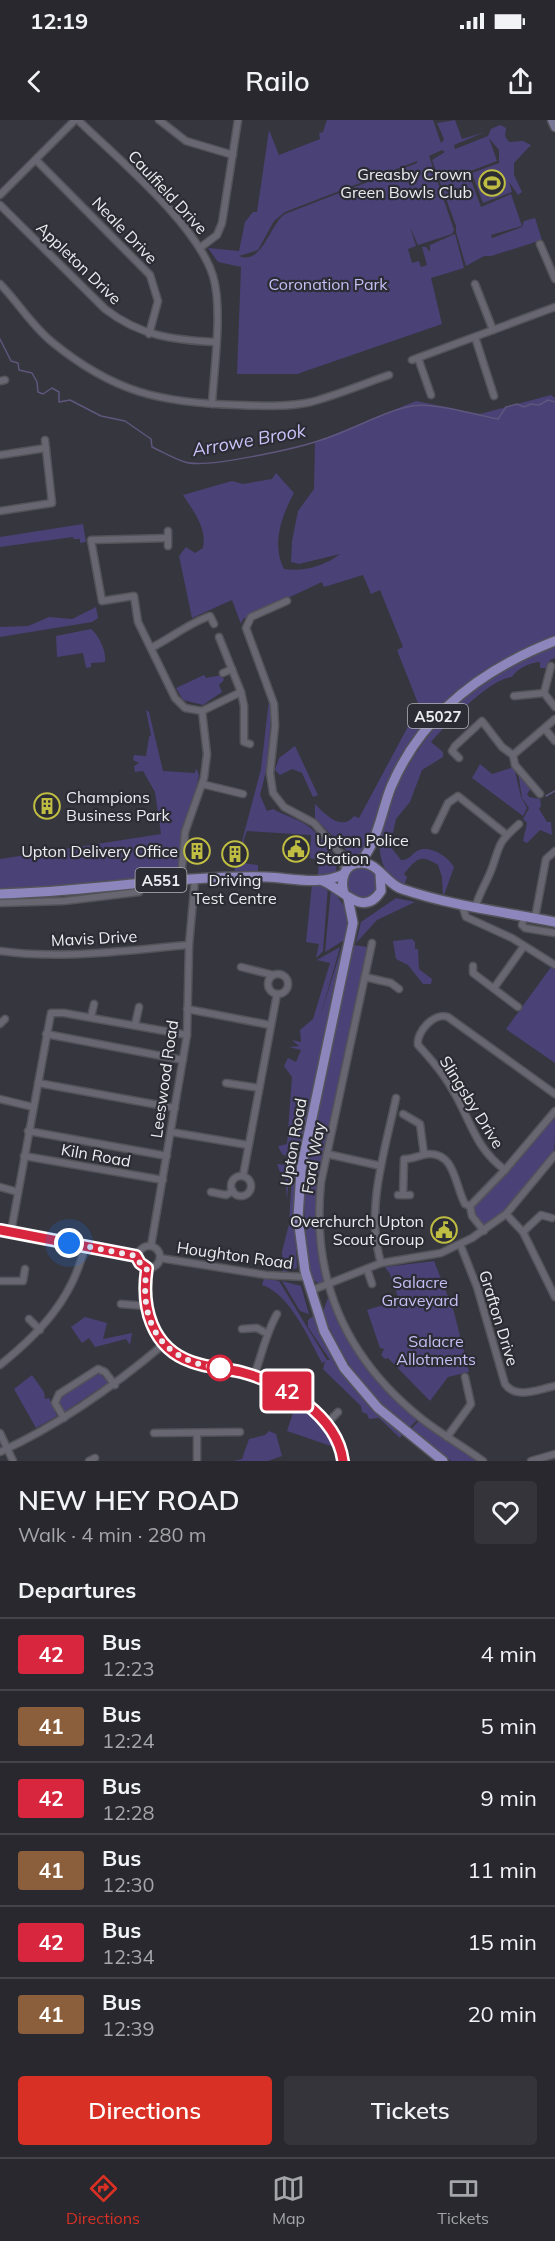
<!DOCTYPE html>
<meta charset="utf-8">
<style>
:root{--surface:#28282e;--page:#34343a;--text:#f1f3f6;--muted:#a5a6aa;--line:#44444a;--accent:#d93025}
body{margin:0;font-family:Mulish,sans-serif;background:var(--page);color:var(--text);height:100vh;display:flex;flex-direction:column;font-size:22px;white-space:nowrap}
*{box-sizing:border-box;margin:0}
p{font-size:20px;color:var(--muted)}
.icon{flex:none;width:33px;height:33px;fill:none;stroke:currentColor;stroke-width:2;stroke-linecap:round;stroke-linejoin:round}
.map{position:relative;height:1341px;overflow:hidden}
.sheet{display:flex;flex-direction:column;background:var(--surface);flex:1}
.sheet>*{flex:none}
.badge{padding:0 12px;border-radius:4px;font-size:21px;line-height:39px}
.you{position:absolute;width:30px;height:30px;margin:-15px;border:4px solid #fff;border-radius:50%;background:#1a73e8;box-shadow:0 0 0 9px #1a73e833}
.map>.badge{position:absolute;translate:-50% -50%;box-shadow:0 0 0 3px #fff}
h2{padding:0 18px;font-size:22px;line-height:54px}
.round{display:grid;place-items:center;flex:none;width:63px;height:63px;border-radius:6px;background:var(--page)}
.head{display:flex;align-items:center;justify-content:space-between;height:102px;padding:0 18px}
h1{font-size:28px;font-weight:600;line-height:45px}
.cta{display:flex;gap:12px;margin-top:auto;padding:12px 18px}
.cta a{flex:1;height:69px;border-radius:6px;background:var(--accent);color:#fff;font-size:24px;font-weight:600;line-height:69px;text-align:center}
.cta a+a{background:var(--page);color:var(--text)}
ul{padding:0;list-style:none}
li{display:flex;align-items:center;gap:18px;height:72px;padding:0 18px;border-top:2px solid var(--line)}
li div{flex:1}
li b{display:block;font-size:22px}
li em{font-style:normal}
li .badge{min-width:66px;font-weight:700;text-align:center}
.status{display:flex;justify-content:space-between;align-items:center;height:42px;padding:0 30px;background:var(--surface);direction:ltr}
.status svg{height:16px;fill:currentColor}
header{display:flex;justify-content:space-between;align-items:center;height:78px;padding:0 18px;background:var(--surface);font-size:27px;font-weight:600}
.tabs{display:flex;justify-content:space-around;align-items:center;height:84px;border-top:2px solid var(--line);background:var(--surface);font-size:16px;color:var(--muted)}
.tabs a{display:grid;justify-items:center;gap:3px}
.tabs .on{color:var(--accent)}
.map>svg:first-child{display:block}
.green{fill:#4a4177;fill-rule:evenodd}
.lines{fill:none;stroke-linecap:round;stroke-linejoin:round}
.stream{stroke:#5f567d;stroke-width:1.5}
.street-casing{stroke:#53535a;stroke-width:9}
.secondary-casing{stroke:#53535a;stroke-width:11}
.primary-casing{stroke:#53535a;stroke-width:12}
.street{stroke:#686771;stroke-width:6}
.secondary{stroke:#7a7696;stroke-width:8}
.primary{stroke:#8d86bc;stroke-width:9}
.line-casing{stroke:#fff;stroke-width:14}
.line{stroke:#d7263d;stroke-width:9}
.walk{stroke:#ebebf0;stroke-width:6;stroke-dasharray:0 10.8}
.stop-dot{fill:#fff;stroke:#d7263d;stroke-width:3}
.labels{text-anchor:middle;dominant-baseline:central;stroke-width:4.5;stroke-linejoin:round;paint-order:stroke}
.shield{fill:#2c2c34;stroke:#b2b2b8;stroke-width:1.5}
.shield-label{font-size:15px;font-weight:bold;fill:#ebebf0}
.poi-label{font-size:16px;fill:#ebebf0;stroke:#2c2c34;text-anchor:end}
.street-label{font-size:16px;fill:#ebebf0;stroke:#2c2c34}
.park-label{font-size:16px;fill:#c3bef4;stroke:#2c2c34}
.water-label{font-size:18px;font-style:italic;fill:#c9c3fa;stroke:#2c2c34}
</style>
<div class="status"><b>12:19</b><svg viewBox="0 0 49 12"><path d="M0 12V9h3v3zM5 12V6h3v6zM10 12V3h3v9zM15 12V0h3v12zM26 1h20v11H26zM47 4h2v5h-2z"/></svg></div>
<header><svg class="icon" aria-label="back" viewBox="0 0 24 24"><path d="M15 5l-7 7 7 7"/></svg>Railo<svg class="icon" aria-label="share" viewBox="0 0 24 24"><path d="M12 15V3M7 8l5-5 5 5M5 13v7h14v-7"/></svg></header>
<div class="map">
<svg width="555" height="1341" viewBox="0 0 555 1341">
<rect width="100%" height="100%" fill="#36363e"/>
<g class="green">
<path d="M327 0H433L441 23 444 19 437 3 455 0 462 19 485 12 454 25 455 29 488 16 491 9 500 5 506 8 505 16 509 22 523 21 531 25 514 43V55L522 72 518 75 509 62 512 72 483 83 472 53 499 43V30L489 18 497 41 468 52 481 87 511 74 522 106 491 115 492 118 522 107 524 101 535 98 542 120 491 136H484L466 146 456 112V106L432 40 445 32 442 30 429 36 454 110 452 114 418 125 410 107 416 126 408 129 412 143 419 141 421 147 427 145 422 127H426L430 132V125L455 114 464 148 431 158 442 204 297 254H237L241 147 218 142 208 128 239 131 245 102 253 92H257L269 10 279 35 320 19 319 13 323 12ZM417 41V43L285 94C270 104 262 146 239 136L258 130 274 101 285 92Z"/>
<path d="M551 275 555 278V517C528 527 502 540 478 556 463 567 450 584 432 589L389 663 368 725 363 732 353 737 315 698V684C325 694 341 712 354 696L359 698 419 586 397 530 403 527 380 470 371 474 363 455 324 467 322 462 243 499 241 504 232 480 192 498 179 436 186 427 195 433 203 428C207 408 194 392 183 375L232 361 243 364 272 359 276 353 294 373C282 395 271 424 284 449 303 452 325 446 340 434L299 444 291 442 292 421 298 391 314 369 315 322 416 281 480 294Z"/>
<polygon points="83,404 86,422 80,423 80,419 74,419 73,417 0,427 0,417"/>
<polygon points="96,487 98,498 92,502 0,517 0,507 28,506 49,497 72,499"/>
<path d="M91 509C99 515 107 533 105 542L91 543V547L86 548 83 533 57 537 56 516Z"/>
<path d="M555 527V538L550 540 547 548H540V542C529 543 518 548 512 557 489 559 448 603 431 622L443 632V637L422 650 410 682 396 699 390 726 401 740C409 740 411 735 417 731 430 724 448 737 454 747L443 778 442 757 438 745C420 734 417 738 404 754L407 757 404 766C339 734 421 616 456 585 486 559 518 541 555 527Z"/>
<polygon points="204,555 206,558 222,555 224,560 219,565 222,572 203,585 183,580 176,568"/>
<path d="M269 580 272 583 267 647 260 675 267 691 273 689C284 695 298 699 308 706 320 715 342 739 335 754L320 757 318 755 319 740 310 738 311 715 247 711 244 719 243 743 258 745V752H234L261 649Z"/>
<polygon points="146,590 149,592 163,651 195,653 196,648 199,655 177,755 62,768 0,769 0,739 161,714 155,672 143,651 135,652 134,646 139,643 133,640 134,635 146,636 149,617 151,615"/>
<polygon points="295,626 318,675 313,677 302,653 292,649 280,655 275,650 279,638"/>
<polygon points="480,644 492,654 514,647 521,677 527,688 523,696 472,658"/>
<polygon points="518,652 532,667 527,674 529,677 540,679 541,686 539,689 547,702 551,702 552,715 540,710 527,723 523,721 527,703 523,699 529,688 522,678"/>
<circle cx="362" cy="763" r="16"/>
<polygon points="312,765 328,766 323,831 316,838 319,824 306,822"/>
<path d="M331 769C348 790 351 792 346 819L325 832Z"/>
<polygon points="396,778 415,782 377,800 356,823 361,802"/>
<polygon points="412,819 415,822 415,829 418,829 419,849 432,859 431,864 423,864 408,845 396,839 393,821"/>
<polygon points="346,823 294,1088 297,1148 283,1153 282,1132 289,1104 292,1055 289,1054 287,1080 285,1053 280,1052 277,1044 286,1045 286,1036 282,1034 278,1026 287,1024 292,957 284,946 288,938 296,942 301,930 289,927 299,926 292,920 301,922 300,910 313,899 330,843 317,840 340,827 320,898 342,826"/>
<path d="M353 825 368 827 317 1091 323 1158V1162L319 1164 311 1158C305 1119 302 1082 306 1042Z"/>
<polygon points="551,847 555,849 555,943 506,909"/>
<path d="M555 996C555 1006 555 1024 554 1033 547 1050 501 1105 483 1106L477 1099 473 1086 502 1058Z"/>
<polygon points="434,1141 454,1192 469,1252 448,1257 430,1281 388,1238 385,1239 381,1235 384,1229 380,1228 367,1190 399,1180 390,1154 385,1147"/>
<path d="M264 1158 279 1161 327 1240H330L308 1207V1200L313 1196 335 1240 403 1313 400 1318 379 1298 369 1299 367 1294 362 1292 361 1286 328 1254 323 1249 325 1241 322 1243C309 1219 290 1174 262 1165Z"/>
<polygon points="282,1161 301,1166 309,1194 300,1191"/>
<path d="M329 1175C352 1228 373 1263 419 1298L408 1309C369 1276 341 1241 323 1192Z"/>
<polygon points="85,1197 107,1203 103,1219 132,1213 130,1225 126,1219 95,1227 89,1218 82,1223 71,1207"/>
<polygon points="98,1252 108,1262 107,1268 105,1265 67,1290 68,1294 64,1295 58,1283 60,1276"/>
<polygon points="32,1255 44,1272 45,1279 49,1278 57,1296 36,1308 14,1269"/>
<polygon points="296,1284 321,1306 334,1327 287,1311"/>
<polygon points="420,1300 478,1341 451,1341 413,1312 411,1309"/>
<polygon points="269,1311 276,1314 282,1336 268,1341 233,1341 242,1339 249,1319 265,1315"/>
</g>
<g class="lines">
<g class="stream">
<path d="M0 219 11 241 18 243 19 250 32 253 37 262 38 272 43 274 52 268 59 272V282L70 280 101 296 125 301 151 319 152 327C163 332 174 339 185 342 206 349 298 328 321 320 352 311 380 292 412 286 435 282 474 295 498 299L506 287 517 284 524 287 531 284 539 285 548 280 555 282"/>
<polyline points="546,676 555,671"/>
</g>
<g class="street-casing">
<g id="street">
<path d="M78 0C118 39 197 104 213 156 223 189 214 248 212 284"/>
<polyline points="159,0 186,21 233,35"/>
<polyline points="36,40 150,155 158,181 149,214"/>
<polyline points="0,75 75,0"/>
<path d="M0 85 105 189C140 216 173 220 215 222"/>
<polyline points="540,124 555,159"/>
<polyline points="201,127 217,115 222,103 238,0"/>
<path d="M0 164C18 182 31 205 52 222 113 272 160 283 238 285 261 286 288 287 311 282 337 275 363 264 389 255"/>
<polyline points="475,164 493,210"/>
<polyline points="475,217 494,276"/>
<polyline points="418,238 431,275"/>
<polyline points="412,240 555,187"/>
<polyline points="0,261 5,260"/>
<polyline points="0,335 46,328"/>
<polyline points="0,391 52,383 45,320"/>
<polyline points="168,418 91,420 102,481 134,476 138,502 175,578 185,588 202,591 207,634 204,658 185,712 181,759"/>
<polyline points="168,426 168,411"/>
<polyline points="287,481 251,497 246,508 274,584 275,606 270,653 273,673 284,687 314,703 339,732"/>
<polyline points="219,517 241,572"/>
<path d="M151 528C171 518 189 503 210 496L214 504"/>
<polyline points="223,553 232,549"/>
<polyline points="544,573 551,546"/>
<polyline points="514,576 544,573 555,587"/>
<polyline points="202,591 241,572 244,586 244,622 250,624"/>
<polyline points="545,609 555,621"/>
<polyline points="513,635 555,599"/>
<polyline points="513,635 515,645 540,674"/>
<polyline points="459,638 452,631 455,626 482,601 502,627 513,635"/>
<polyline points="202,664 243,674"/>
<polyline points="435,710 448,683 458,676 507,715"/>
<polyline points="345,751 339,732 357,743"/>
<polyline points="0,783 64,781 139,772 140,763"/>
<polyline points="462,785 466,797 512,818 555,845"/>
<path d="M475 788C480 771 487 762 492 748 501 723 497 724 519 704"/>
<polyline points="524,797 522,805 525,808 555,813"/>
<polyline points="535,798 546,739 555,731"/>
<path d="M372 823 321 1062C311 1160 345 1238 422 1299 441 1314 463 1326 483 1341"/>
<path d="M0 831C62 840 127 830 189 825"/>
<polyline points="473,846 473,853 518,887"/>
<polyline points="241,847 273,855"/>
<circle cx="278" cy="864" r="10"/>
<polyline points="365,857 391,863 399,869"/>
<polyline points="494,868 524,826"/>
<polyline points="187,889 270,905"/>
<polyline points="91,897 94,884"/>
<polyline points="0,904 5,899"/>
<polyline points="135,905 139,887"/>
<polyline points="46,914 183,940"/>
<polyline points="38,963 175,988"/>
<polyline points="226,963 259,968"/>
<polyline points="0,979 33,987"/>
<polyline points="403,994 420,1004 424,1034"/>
<polyline points="28,1011 167,1036"/>
<polyline points="171,1012 248,1025"/>
<polyline points="327,1034 381,1046"/>
<polyline points="24,1036 163,1060"/>
<path d="M505 1050C474 1027 471 1000 452 969 443 953 431 939 418 925 416 912 434 892 448 897L555 974"/>
<polyline points="243,1056 277,874"/>
<circle cx="241" cy="1066" r="10"/>
<polyline points="0,1067 18,1072"/>
<polyline points="211,1072 226,1075 233,1071"/>
<polyline points="398,1075 410,1075"/>
<path d="M403 1075 404 1039C413 1039 420 1035 428 1034 455 1032 455 1066 465 1084L470 1086"/>
<polyline points="506,1094 523,1112 555,1177"/>
<polyline points="0,1110 137,1136"/>
<polyline points="484,1111 472,1096 470,1086 505,1050 555,991"/>
<polyline points="11,1112 51,893 64,893 187,915"/>
<polyline points="523,1112 541,1095 552,1098"/>
<path d="M460 1124 477 1167 505 1264C516 1280 539 1269 555 1266"/>
<circle cx="149" cy="1137" r="11"/>
<polyline points="151,1126 187,915 189,825 195,759"/>
<polyline points="160,1138 266,1155 306,1157"/>
<path d="M381 1143C365 1089 385 1031 396 978"/>
<path d="M147 1148C141 1186 151 1228 192 1242 211 1249 231 1248 250 1255 273 1262 292 1274 310 1288 327 1302 340 1319 343 1341"/>
<polyline points="367,1149 372,1164"/>
<polyline points="0,1161 23,1161 25,1149"/>
<polyline points="310,1171 381,1143 441,1133 472,1118 506,1094 555,1035"/>
<polyline points="121,1184 146,1186"/>
<polyline points="29,1199 40,1210"/>
<polyline points="242,1209 257,1208 266,1213"/>
<path d="M0 1245C41 1212 73 1178 85 1126"/>
<path d="M254 1256C262 1234 266 1213 277 1194"/>
<polyline points="64,1298 55,1283 59,1274 98,1249 105,1252 115,1265"/>
<polyline points="327,1303 338,1292"/>
<polyline points="0,1313 13,1341"/>
<polyline points="154,1313 240,1312"/>
<polyline points="197,1313 197,1341"/>
<polyline points="447,1317 471,1284 465,1257"/>
<path d="M0 1332C61 1304 113 1267 164 1224"/>
<polyline points="89,1341 95,1338"/>
<polyline points="531,1341 555,1334"/>
</g>
</g>
<g class="secondary-casing">
<polyline id="secondary" points="552,0 555,7"/>
</g>
<g class="primary-casing">
<g id="primary">
<path d="M359 743C378 723 381 692 391 667 422 594 483 549 555 521"/>
<path d="M323 761C343 769 363 799 381 771L380 754"/>
<path d="M344 773C340 760 344 743 361 743 378 742 386 764 402 769 452 786 504 792 555 802"/>
<path d="M0 774C89 772 177 755 267 757 292 758 321 766 344 754"/>
<polyline points="348,778 353,803 301,1050 298,1098 305,1151 324,1211 344,1248 378,1288 443,1341"/>
</g>
</g>
<use href="#street" class="street"/>
<use href="#secondary" class="secondary"/>
<use href="#primary" class="primary"/>
</g>
<g class="lines">
<g class="line-casing">
<path id="line" d="M0 1110 136 1136 140 1143 147 1148C141 1186 151 1228 192 1242 208 1248 225 1248 241 1252 283 1263 337 1295 343 1341"/>
</g>
<use href="#line" class="line"/>
<path class="walk" d="M69 1123 136 1136 140 1143 147 1148C138 1203 162 1242 220 1248"/>
</g>
<defs>
<g id="stadium-ring" transform="scale(1.35)"><circle r="9.5" fill="#2c2c34" stroke="#bfbe42" stroke-width="1.5"/><path d="M0-5a6.5 5 0 1 0 0 10a6.5 5 0 1 0 0-10ZM-3.5-1.8h7v3.6h-7Z" fill="#bfbe42"/></g>
<g id="building-ring" transform="scale(1.35)"><circle r="9.5" fill="#2c2c34" stroke="#bfbe42" stroke-width="1.5"/><path d="M-4-6H4V6H1V3H-1V6H-4ZM-2.5-4.3h1.7v1.8h-1.7ZM.8-4.3h1.7v1.8H.8ZM-2.5-1h1.7V.8h-1.7ZM.8-1h1.7V.8H.8Z" fill="#bfbe42"/></g>
<g id="civic-ring" transform="scale(1.35)"><circle r="9.5" fill="#2c2c34" stroke="#bfbe42" stroke-width="1.5"/><path d="M-.6-6.5H3V-4.5H.6V-3L4-1V1h2V6H-6V1h2V-1L-.6-3ZM-1.2 2.5V6h2.4V2.5Z" fill="#bfbe42"/></g>
</defs>
<g fill-rule="evenodd">
<use href="#stadium-ring" x="492" y="63"/>
<use href="#building-ring" x="47" y="686"/>
<use href="#civic-ring" x="296" y="729"/>
<use href="#building-ring" x="197" y="731"/>
<use href="#building-ring" x="235" y="734"/>
<use href="#civic-ring" x="444" y="1110"/>
</g>
<circle class="stop-dot" cx="220" cy="1248" r="12"/>
<g class="labels">
<g class="shield">
<rect x="408" y="584" width="60" height="24" rx="4.5"/>
<rect x="135.5" y="748" width="51" height="24" rx="4.5"/>
</g>
<g class="shield-label">
<text x="438" y="596">A5027</text>
<text x="161" y="760">A551</text>
</g>
<g class="poi-label">
<text x="472" y="54">Greasby Crown<tspan x="472" dy="18">Green Bowls Club</tspan></text>
<text x="66" y="677" text-anchor="start">Champions<tspan x="66" dy="18">Business Park</tspan></text>
<text x="316" y="720" text-anchor="start">Upton Police<tspan x="316" dy="18">Station</tspan></text>
<text x="178" y="731">Upton Delivery Office</text>
<text x="235" y="760" text-anchor="middle">Driving<tspan x="235" dy="18">Test Centre</tspan></text>
<text x="424" y="1101">Overchurch Upton<tspan x="424" dy="18">Scout Group</tspan></text>
</g>
<g class="street-label">
<text transform="translate(168 72) rotate(47)">Caulfield Drive</text>
<text transform="translate(125 110) rotate(46)">Neale Drive</text>
<text transform="translate(79 143) rotate(44)">Appleton Drive</text>
<text transform="translate(94 818) rotate(-3)">Mavis Drive</text>
<text transform="translate(164 959) rotate(-82)">Leeswood Road</text>
<text transform="translate(472 982) rotate(58)">Slingsby Drive</text>
<text transform="translate(293 1022) rotate(-80)">Upton Road</text>
<text transform="translate(96 1035) rotate(10)">Kiln Road</text>
<text transform="translate(313 1038) rotate(-80)">Ford Way</text>
<text transform="translate(235 1135) rotate(8)">Houghton Road</text>
<text transform="translate(499 1198) rotate(73)">Grafton Drive</text>
</g>
<g class="park-label">
<text x="328" y="164">Coronation Park</text>
<text x="420" y="1162">Salacre<tspan x="420" dy="18">Graveyard</tspan></text>
<text x="436" y="1221">Salacre<tspan x="436" dy="18">Allotments</tspan></text>
</g>
<g class="water-label">
<text transform="translate(249 320) rotate(-10)">Arrowe Brook</text>
</g>
</g>
</svg>
<div class="you" style="left:69px;top:1123px"></div>
<b class="badge" style="left:287px;top:1271px;background:#d7263d;color:#fff">42</b>
</div>
<section class="sheet">
<div class="head"><div><h1>NEW HEY ROAD</h1><p>Walk · 4 min · 280 m</p></div><a class="round"><svg class="icon" aria-label="heart" viewBox="0 0 24 24"><path d="M12 20l-8-8c-3-5 5-10 8-4 3-6 11-1 8 4z"/></svg></a></div>
<h2>Departures</h2>
<ul>
<li><span class="badge" style="background:#d7263d;color:#fff">42</span><div><b>Bus</b><p>12:23</p></div><em>4 min</em></li>
<li><span class="badge" style="background:#8b5e3c;color:#fff">41</span><div><b>Bus</b><p>12:24</p></div><em>5 min</em></li>
<li><span class="badge" style="background:#d7263d;color:#fff">42</span><div><b>Bus</b><p>12:28</p></div><em>9 min</em></li>
<li><span class="badge" style="background:#8b5e3c;color:#fff">41</span><div><b>Bus</b><p>12:30</p></div><em>11 min</em></li>
<li><span class="badge" style="background:#d7263d;color:#fff">42</span><div><b>Bus</b><p>12:34</p></div><em>15 min</em></li>
<li><span class="badge" style="background:#8b5e3c;color:#fff">41</span><div><b>Bus</b><p>12:39</p></div><em>20 min</em></li>
</ul>
<div class="cta"><a>Directions</a><a>Tickets</a></div>
</section>
<nav class="tabs">
<a class="on"><svg class="icon" aria-label="directions" viewBox="0 0 24 24"><path d="M12 3l9 9-9 9-9-9zM9 14v-3h6M13 9l2 2-2 2"/></svg>Directions</a>
<a><svg class="icon" aria-label="map" viewBox="0 0 24 24"><path d="M3 6l6-2 6 2 6-2v14l-6 2-6-2-6 2zM9 4v14M15 6v14"/></svg>Map</a>
<a><svg class="icon" aria-label="tickets" viewBox="0 0 24 24"><path d="M3 7h18v10H3zM15 7v10"/></svg>Tickets</a>
</nav>
